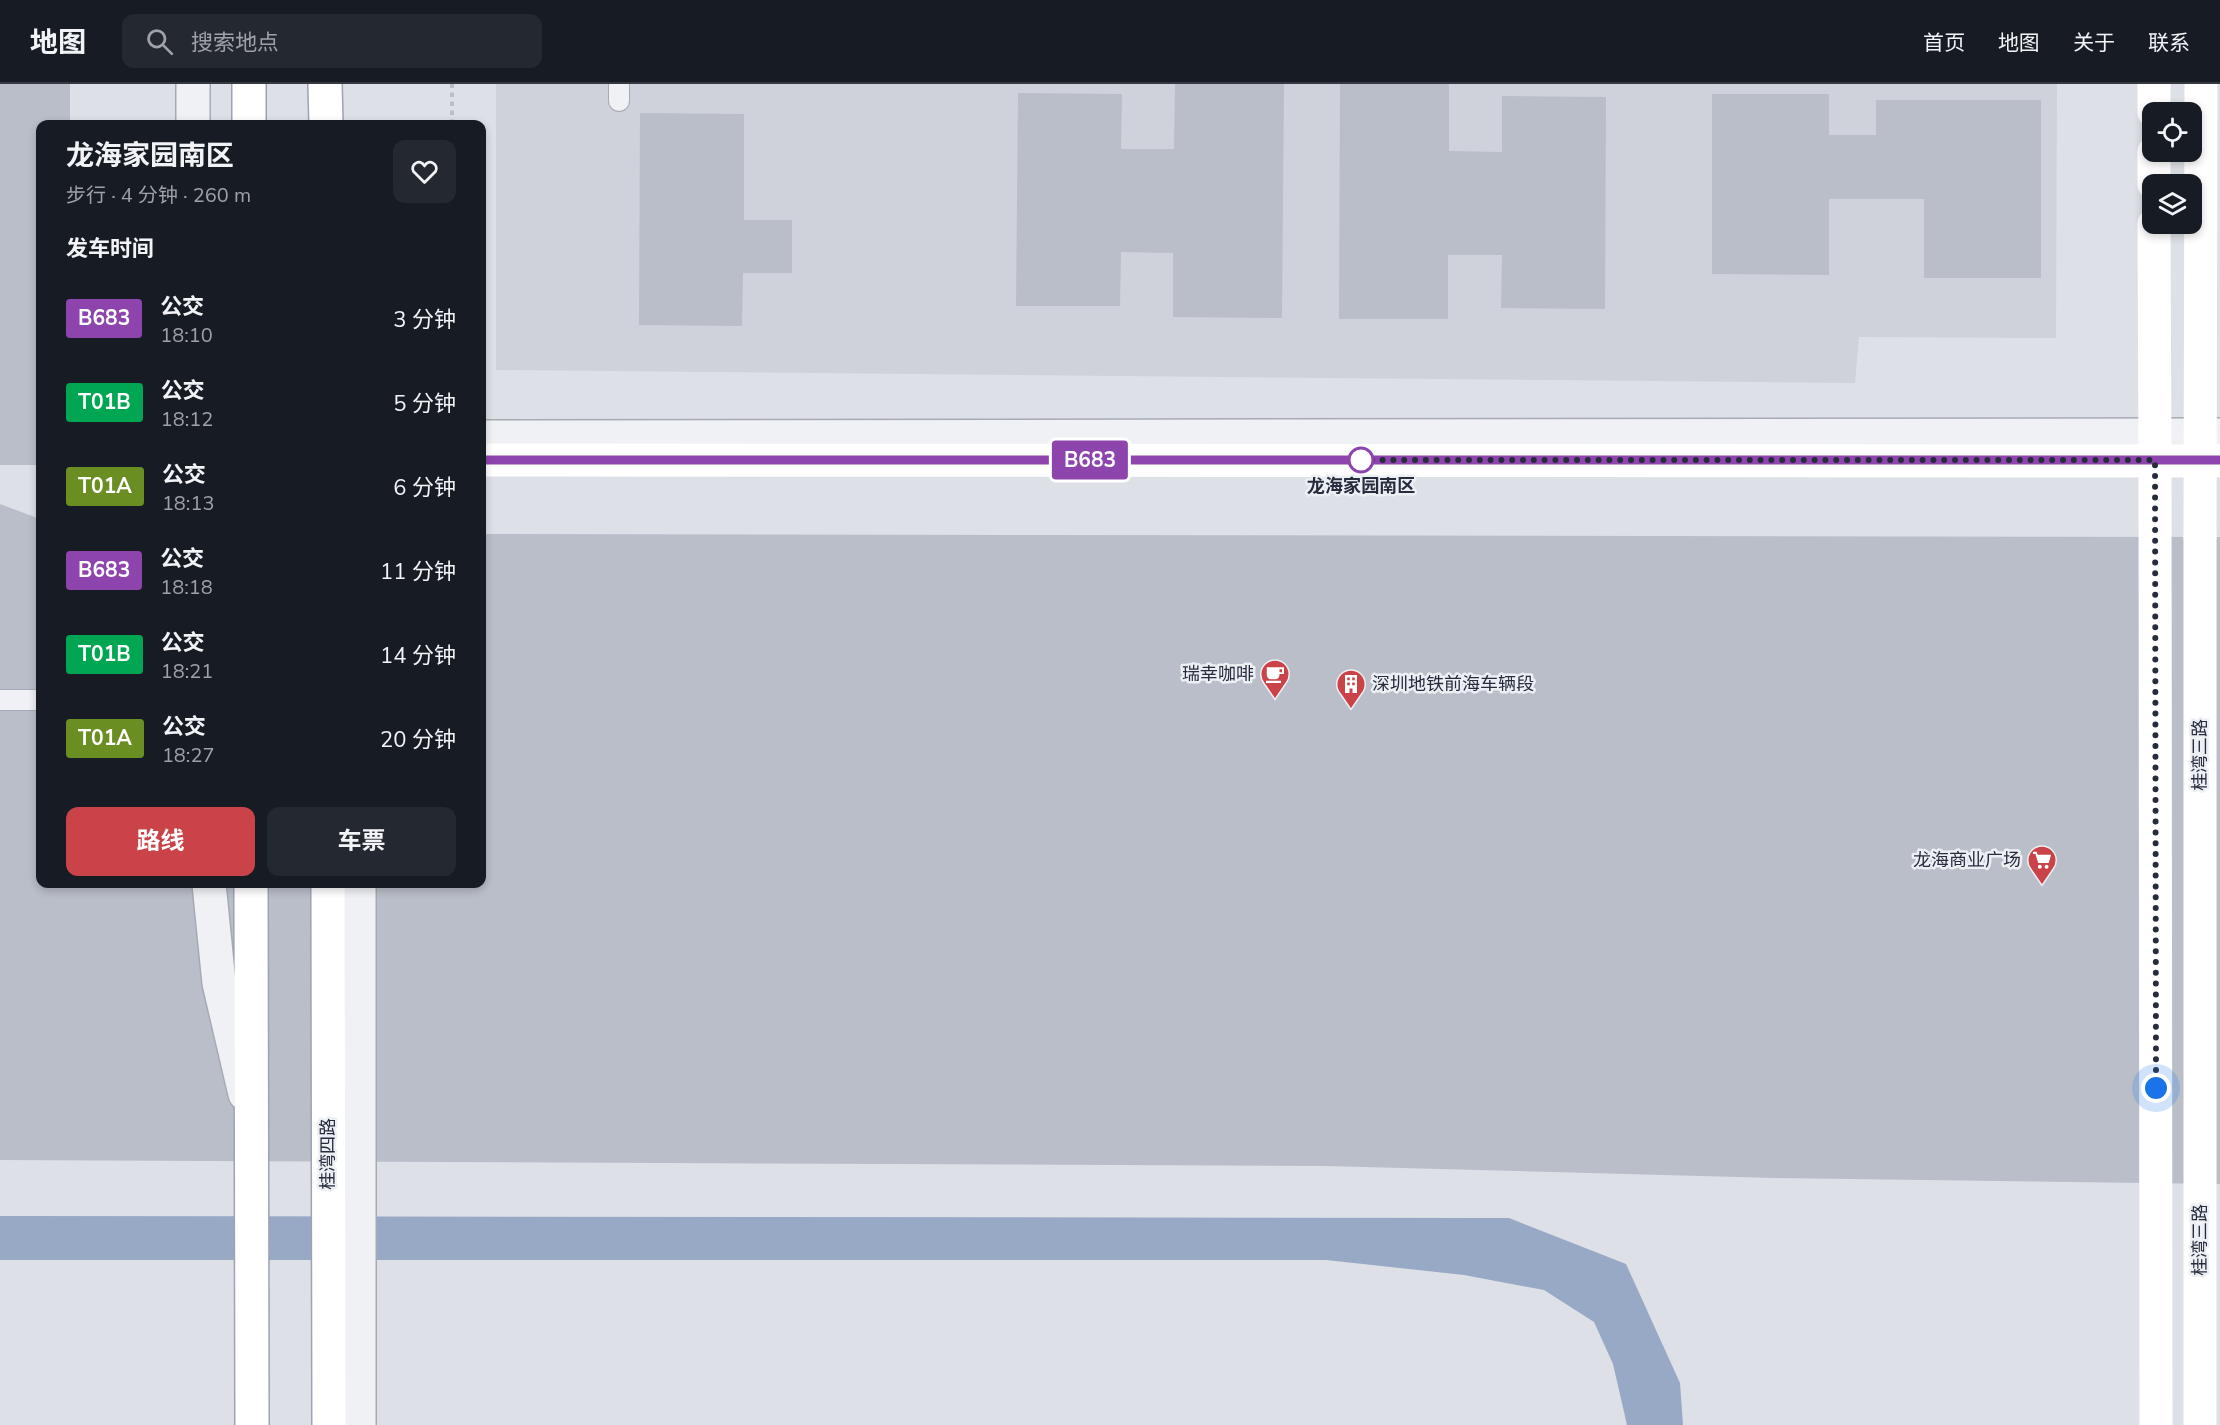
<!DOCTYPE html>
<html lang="zh">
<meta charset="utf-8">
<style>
:root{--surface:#171b24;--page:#242831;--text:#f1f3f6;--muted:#9ea1a6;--line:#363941;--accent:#ca4348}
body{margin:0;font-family:"Nunito Sans","Noto Sans SC",sans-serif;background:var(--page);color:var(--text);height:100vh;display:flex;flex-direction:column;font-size:22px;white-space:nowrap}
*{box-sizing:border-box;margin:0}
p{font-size:20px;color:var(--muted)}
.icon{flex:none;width:33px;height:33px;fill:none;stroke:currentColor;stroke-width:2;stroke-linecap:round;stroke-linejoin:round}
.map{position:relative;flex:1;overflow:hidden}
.sheet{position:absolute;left:36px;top:36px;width:450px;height:768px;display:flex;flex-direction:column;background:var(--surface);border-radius:12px;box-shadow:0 3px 9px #0003}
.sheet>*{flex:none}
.badge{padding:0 12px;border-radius:4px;font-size:21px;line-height:39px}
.buttons{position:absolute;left:2142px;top:18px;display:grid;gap:12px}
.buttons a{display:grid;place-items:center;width:60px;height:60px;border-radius:12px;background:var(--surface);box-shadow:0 3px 9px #0003;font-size:30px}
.you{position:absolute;width:30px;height:30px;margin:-15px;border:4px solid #fff;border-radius:50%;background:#1a73e8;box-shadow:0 0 0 9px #1a73e833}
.map>.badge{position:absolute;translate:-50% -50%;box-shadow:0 0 0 3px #fff}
h2{padding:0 30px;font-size:22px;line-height:54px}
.round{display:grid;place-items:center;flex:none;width:63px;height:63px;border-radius:12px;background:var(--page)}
.summary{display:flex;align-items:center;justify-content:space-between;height:102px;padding:0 30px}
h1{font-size:28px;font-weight:700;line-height:45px}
.cta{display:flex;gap:12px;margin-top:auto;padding:12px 30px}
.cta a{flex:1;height:69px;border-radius:12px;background:var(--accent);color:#fff;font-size:24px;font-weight:700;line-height:69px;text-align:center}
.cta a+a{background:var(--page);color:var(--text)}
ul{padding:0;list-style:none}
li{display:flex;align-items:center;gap:18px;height:84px;padding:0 30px}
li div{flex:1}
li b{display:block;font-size:22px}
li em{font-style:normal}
li .badge{min-width:66px;font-weight:700;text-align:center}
header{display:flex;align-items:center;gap:36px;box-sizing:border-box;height:84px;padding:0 30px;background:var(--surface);border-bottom:2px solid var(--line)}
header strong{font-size:28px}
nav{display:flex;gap:33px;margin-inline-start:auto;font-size:21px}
.search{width:420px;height:54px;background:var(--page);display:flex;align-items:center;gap:15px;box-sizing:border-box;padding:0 21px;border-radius:12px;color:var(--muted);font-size:22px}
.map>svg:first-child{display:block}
.built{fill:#cfd2db}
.water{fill:#98a9c6}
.building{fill:#babec9}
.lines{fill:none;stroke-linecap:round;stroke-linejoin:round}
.lane-casing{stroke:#a6aab3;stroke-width:22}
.street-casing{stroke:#a6aab3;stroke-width:36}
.primary-casing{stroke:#9da3b2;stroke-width:36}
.path{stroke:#bbbec5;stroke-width:4;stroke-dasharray:4.5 4.5;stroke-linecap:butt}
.lane{stroke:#eff1f5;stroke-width:20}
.street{stroke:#eff1f5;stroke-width:33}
.secondary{stroke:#fff;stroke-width:33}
.primary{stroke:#fff;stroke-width:33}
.secondary-bridge{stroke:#fff;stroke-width:33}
.line-casing{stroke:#fff;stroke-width:14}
.line{stroke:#8e44ad;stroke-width:9}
.walk{stroke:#272c3d;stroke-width:6;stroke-dasharray:0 10.8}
.stop-dot{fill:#fff;stroke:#8e44ad;stroke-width:3}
.labels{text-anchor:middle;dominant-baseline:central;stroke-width:5;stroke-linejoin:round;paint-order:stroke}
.stop-label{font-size:18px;font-weight:bold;fill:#272c3d;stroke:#eceff4}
.poi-label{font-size:18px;fill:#272c3d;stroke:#eceff4;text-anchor:end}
.street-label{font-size:18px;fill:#272c3d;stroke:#eceff4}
</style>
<header>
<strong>地图</strong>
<div class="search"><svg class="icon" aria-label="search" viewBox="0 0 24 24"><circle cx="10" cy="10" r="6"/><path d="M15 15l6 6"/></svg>搜索地点</div>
<nav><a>首页</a><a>地图</a><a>关于</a><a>联系</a></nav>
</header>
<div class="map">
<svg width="2220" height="1341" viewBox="0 0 2220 1341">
<rect width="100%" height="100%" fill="#dde0e6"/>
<polygon class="built" points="496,0 2057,0 2056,254 1859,253 1855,299 496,286"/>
<polygon class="water" points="0,1132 1509,1134 1626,1180 1680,1299 1683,1341 1627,1341 1613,1280 1594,1238 1544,1206 1464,1191 1326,1176 0,1176"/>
<g class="building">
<polygon points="0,0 70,0 70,40 40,40 40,381 0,381"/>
<polygon points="1175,0 1284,0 1282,234 1173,233 1173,169 1121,168 1120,222 1016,222 1018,9 1122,10 1121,65 1174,65"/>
<polygon points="1340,0 1449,0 1449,67 1502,68 1502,12 1606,13 1605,225 1501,224 1502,171 1448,171 1448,235 1339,235"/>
<polygon points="1712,10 1829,10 1829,51 1876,51 1876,16 2041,16 2041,194 1924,194 1924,115 1829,115 1829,191 1712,190"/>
<polygon points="640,29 744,30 744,136 792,136 792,189 743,189 742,242 639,241"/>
<polygon points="0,420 40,435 40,800 482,800 482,450 2220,453 2220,1100 1775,1094 1326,1082 0,1076"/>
</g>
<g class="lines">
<g class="lane-casing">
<g id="lane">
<polyline points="619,0 619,17"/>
<polyline points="0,616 40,616"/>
</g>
</g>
<g class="street-casing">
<g id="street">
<polyline points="193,0 193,40"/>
<polyline points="482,353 2220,351"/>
<polyline points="209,800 219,899 245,1010"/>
<polyline points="359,1341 359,800"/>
</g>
</g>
<g class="primary-casing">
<g id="primary">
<polyline points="249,0 249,40"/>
<polyline points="325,0 326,40"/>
<polyline points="251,800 252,1341"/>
<polyline points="328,800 329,1341"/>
</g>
</g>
<polyline class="path" points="452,40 452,0"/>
<use href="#lane" class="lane"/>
<use href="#street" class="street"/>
<g class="secondary">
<polyline points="2154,0 2154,28"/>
<polyline points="2154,68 2154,100"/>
<polyline points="482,376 2220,377"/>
<polyline points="2155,376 2156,1341"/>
<polyline points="2200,1341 2200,453"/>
</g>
<use href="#primary" class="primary"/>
<g class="secondary-bridge">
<polyline points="2154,140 2155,376"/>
<polyline points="2200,453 2201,0"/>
</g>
</g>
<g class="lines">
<g class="line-casing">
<polyline id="line" points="482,376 2220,376"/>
</g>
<use href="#line" class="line"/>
<polyline class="walk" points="1361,376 2155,376 2156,1004"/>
</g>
<defs>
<g id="cafe-pin" transform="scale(1.5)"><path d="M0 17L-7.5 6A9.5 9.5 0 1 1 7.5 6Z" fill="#ca4348" stroke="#eceff4"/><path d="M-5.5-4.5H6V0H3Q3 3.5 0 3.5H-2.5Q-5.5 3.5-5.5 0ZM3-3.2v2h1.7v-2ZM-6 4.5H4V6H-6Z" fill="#fff"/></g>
<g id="building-pin" transform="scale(1.5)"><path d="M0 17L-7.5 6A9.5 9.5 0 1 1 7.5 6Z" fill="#ca4348" stroke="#eceff4"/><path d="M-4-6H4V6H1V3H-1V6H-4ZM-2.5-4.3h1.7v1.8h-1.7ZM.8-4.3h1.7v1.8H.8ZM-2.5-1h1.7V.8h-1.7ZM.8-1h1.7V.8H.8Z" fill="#fff"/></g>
<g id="supermarket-pin" transform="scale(1.5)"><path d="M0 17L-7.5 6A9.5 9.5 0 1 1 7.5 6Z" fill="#ca4348" stroke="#eceff4"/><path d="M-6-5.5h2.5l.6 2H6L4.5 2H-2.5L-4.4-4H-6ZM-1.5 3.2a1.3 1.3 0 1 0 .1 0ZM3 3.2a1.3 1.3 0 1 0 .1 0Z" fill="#fff"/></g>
</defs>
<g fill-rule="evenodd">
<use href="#cafe-pin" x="1275" y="590"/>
<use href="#building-pin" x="1351" y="600"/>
<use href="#supermarket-pin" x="2042" y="776"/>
</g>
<circle class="stop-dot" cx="1361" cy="376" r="12"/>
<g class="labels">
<g class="stop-label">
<text x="1361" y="402">龙海家园南区</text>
</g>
<g class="poi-label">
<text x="1254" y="590">瑞幸咖啡</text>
<text x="1372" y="600" text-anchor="start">深圳地铁前海车辆段</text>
<text x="2021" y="776">龙海商业广场</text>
</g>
<g class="street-label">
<text transform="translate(2200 671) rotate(-90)">桂湾三路</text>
<text transform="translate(328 1070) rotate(-90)">桂湾四路</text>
<text transform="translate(2200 1156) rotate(-90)">桂湾三路</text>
</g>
</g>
</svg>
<div class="buttons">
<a><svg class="icon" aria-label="locate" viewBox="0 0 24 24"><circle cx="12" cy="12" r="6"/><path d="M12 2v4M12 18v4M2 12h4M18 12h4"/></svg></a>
<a><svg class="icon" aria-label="layers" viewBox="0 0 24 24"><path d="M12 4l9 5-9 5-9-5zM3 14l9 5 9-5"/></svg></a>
</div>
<div class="you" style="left:2156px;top:1004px"></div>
<b class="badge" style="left:1090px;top:376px;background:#8e44ad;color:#fff">B683</b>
<section class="sheet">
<div class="summary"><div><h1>龙海家园南区</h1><p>步行 · 4 分钟 · 260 m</p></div><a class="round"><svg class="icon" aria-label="heart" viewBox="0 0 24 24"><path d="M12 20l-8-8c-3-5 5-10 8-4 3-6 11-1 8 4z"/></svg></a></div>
<h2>发车时间</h2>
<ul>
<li><span class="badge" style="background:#8e44ad;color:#fff">B683</span><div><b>公交</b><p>18:10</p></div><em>3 分钟</em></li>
<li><span class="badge" style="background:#00a651;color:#fff">T01B</span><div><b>公交</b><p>18:12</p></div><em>5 分钟</em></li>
<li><span class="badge" style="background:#6b8e23;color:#fff">T01A</span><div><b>公交</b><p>18:13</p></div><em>6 分钟</em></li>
<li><span class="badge" style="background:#8e44ad;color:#fff">B683</span><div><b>公交</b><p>18:18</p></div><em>11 分钟</em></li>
<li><span class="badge" style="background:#00a651;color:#fff">T01B</span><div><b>公交</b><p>18:21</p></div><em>14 分钟</em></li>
<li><span class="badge" style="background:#6b8e23;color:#fff">T01A</span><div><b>公交</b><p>18:27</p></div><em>20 分钟</em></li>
</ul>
<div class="cta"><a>路线</a><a>车票</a></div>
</section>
</div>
